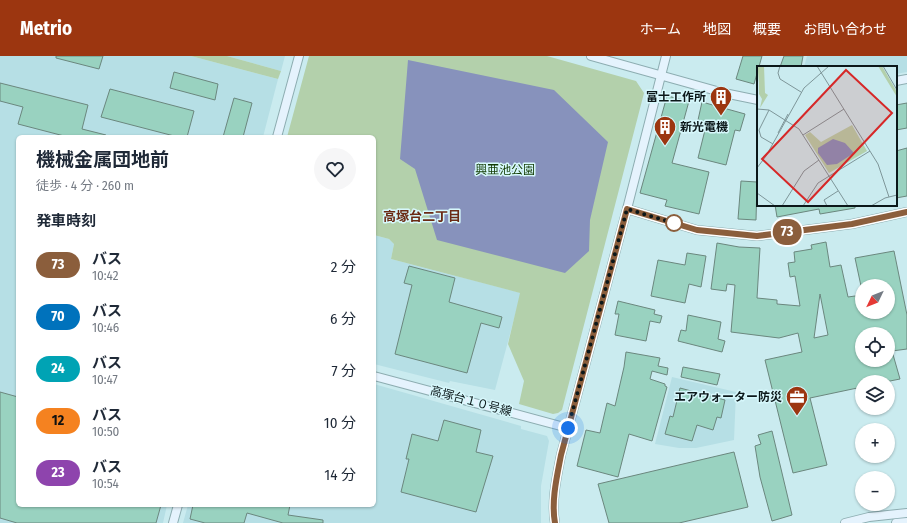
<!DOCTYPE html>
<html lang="ja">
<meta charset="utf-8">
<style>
:root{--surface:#fff;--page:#f6f6f7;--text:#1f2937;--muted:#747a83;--accent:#9c3610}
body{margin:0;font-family:"Fira Sans Condensed","Noto Sans JP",sans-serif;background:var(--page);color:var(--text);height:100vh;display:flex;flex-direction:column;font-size:15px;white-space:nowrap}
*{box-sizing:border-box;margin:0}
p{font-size:13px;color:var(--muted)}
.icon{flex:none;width:22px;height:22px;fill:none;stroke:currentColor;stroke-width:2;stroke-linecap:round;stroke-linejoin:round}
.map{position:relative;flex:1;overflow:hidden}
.sheet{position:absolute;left:16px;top:79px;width:360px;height:372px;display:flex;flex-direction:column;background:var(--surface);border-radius:6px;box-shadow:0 1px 3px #0004}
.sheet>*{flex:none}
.badge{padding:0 8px;border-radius:13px;font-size:14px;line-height:26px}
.needle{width:26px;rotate:227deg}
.controls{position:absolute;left:855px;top:223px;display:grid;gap:8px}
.controls a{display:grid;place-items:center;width:40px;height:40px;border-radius:50%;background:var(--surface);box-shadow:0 1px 3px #0004;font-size:20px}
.you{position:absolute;width:20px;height:20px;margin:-10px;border:3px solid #fff;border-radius:50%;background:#1a73e8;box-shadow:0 0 0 6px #1a73e833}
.map>.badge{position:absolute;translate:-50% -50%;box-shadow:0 0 0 2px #fff}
h2{padding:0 20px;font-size:15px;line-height:36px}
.round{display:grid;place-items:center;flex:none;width:42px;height:42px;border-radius:21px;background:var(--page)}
.overview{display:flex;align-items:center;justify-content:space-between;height:68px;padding:0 20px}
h1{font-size:19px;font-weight:700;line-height:30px}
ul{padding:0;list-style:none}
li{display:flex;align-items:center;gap:12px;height:52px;padding:0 20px}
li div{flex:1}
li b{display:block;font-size:15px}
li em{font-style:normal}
li .badge{min-width:44px;font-weight:700;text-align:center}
header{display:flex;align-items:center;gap:24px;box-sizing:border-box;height:56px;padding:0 20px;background:var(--accent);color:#fff}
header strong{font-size:19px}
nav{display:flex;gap:22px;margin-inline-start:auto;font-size:14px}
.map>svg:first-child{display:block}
.built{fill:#b6dfe5}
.green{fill:#b3d0ab}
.water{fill:#8792bc}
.building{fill:#99d2c0;stroke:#6b877e;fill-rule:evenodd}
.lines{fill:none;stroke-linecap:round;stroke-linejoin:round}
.secondary-casing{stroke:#8dadb1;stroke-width:10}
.secondary{stroke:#e5f3fd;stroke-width:8}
.line-casing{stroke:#fff;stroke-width:9}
.line{stroke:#8b5e3c;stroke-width:6}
.walk{stroke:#0b1719;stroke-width:4;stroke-dasharray:0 7.2}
.stop-dot{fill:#fff;stroke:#8b5e3c;stroke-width:2}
.labels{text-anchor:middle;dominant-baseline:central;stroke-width:3;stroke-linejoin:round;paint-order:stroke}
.poi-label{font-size:12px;font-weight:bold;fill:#0b1719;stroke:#d7f8fc;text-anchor:end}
.park-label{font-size:12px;fill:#133c04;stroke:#d7f8fc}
.street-label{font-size:12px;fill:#0b1719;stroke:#d7f8fc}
.neighbourhood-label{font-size:13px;font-weight:bold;fill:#6b2a14;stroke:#d7f8fc}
.inset-road{fill:none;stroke:#7e9699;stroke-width:1}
.view{fill:#d62828;fill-opacity:0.15;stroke:#d62828;stroke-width:2}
.inset-edge{fill:none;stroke:#0b1719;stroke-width:2}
</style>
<header>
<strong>Metrio</strong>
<nav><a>ホーム</a><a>地図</a><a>概要</a><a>お問い合わせ</a></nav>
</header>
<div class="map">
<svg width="907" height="467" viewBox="0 0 907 467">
<rect width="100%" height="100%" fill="#caebef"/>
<g class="built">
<polygon points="0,0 191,0 278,23 263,81 18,81 18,449 167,449 163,467 0,467"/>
<polygon points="227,0 285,0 281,15"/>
<polygon points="807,0 907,0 907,16 896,18 896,11 804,11"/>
<polygon points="374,179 389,183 394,188 391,203 521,237 495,334 450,325 449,327 374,308"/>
<polygon points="672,321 736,336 734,384 696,392 679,392 655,388"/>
<polygon points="374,328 521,370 521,373 547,380 549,385 541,430 541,467 183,467 188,449 374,449"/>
</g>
<g class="green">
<polygon points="191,0 227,0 281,15 278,23"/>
<polygon points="309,0 547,0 636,25 644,37 562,354 558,357 553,358 519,348 524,325 508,288 520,237 391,203 394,188 389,183 374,179 374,81 287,81"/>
</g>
<polygon class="water" points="408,4 554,34 608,86 590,164 589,195 565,217 437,184 415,113 400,103"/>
<g class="building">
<polygon points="56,0 103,0 99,13 56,2"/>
<polygon points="743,0 762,0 754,28 736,23"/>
<polygon points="784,0 803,0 801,11 780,11"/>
<polygon points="174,16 218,28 215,44 170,32"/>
<polygon points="0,27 88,49 82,73 106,79 105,81 68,81 18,68 23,51 0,45"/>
<polygon points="110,33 194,55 187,81 178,81 101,61"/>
<polygon points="667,40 689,45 672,107 709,116 699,158 665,150 667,144 640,137"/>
<polygon points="234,42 252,47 243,81 223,81"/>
<polygon points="702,46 745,58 740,75 735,74 726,109 698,102 707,66 698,64"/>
<polygon points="907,47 907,72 896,74 896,49"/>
<polygon points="907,92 907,140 896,142 896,95"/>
<polygon points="741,125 757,126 756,164 738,163"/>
<polygon points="775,149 855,149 855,152 820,158 819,153 777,161"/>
<path d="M826 186 830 211 841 209 848 241 862 239V256H888V230H861L855 202 894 195 907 259V293L892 295 900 323 885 326H862V331L810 342 827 409 793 417 765 304 802 296 798 277 779 282 731 276 735 229 727 228 726 235 711 233 717 187 739 191 760 192 757 242 777 244V248L800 250 795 220 790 221 788 207 795 206 794 196 812 193 811 189ZM820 238 828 279 814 282ZM862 278H888V304H862Z"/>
<polygon points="687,197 706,200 701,231 689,228 685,247 651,240 658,204 685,209"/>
<polygon points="409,210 455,222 449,246 502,261 499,272 481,267 467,317 395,298 412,229 404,227"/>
<polygon points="618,245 655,254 654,258 662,260 660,267 650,265 646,285 615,279 619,258 615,258"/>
<polygon points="688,259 721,266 718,283 725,285 722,296 678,285 681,274 686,275"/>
<polygon points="626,296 660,302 658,310 668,312 667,319 652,315 650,323 665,328 665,330 667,331 652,385 629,378 618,421 577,410 586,374 600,377 607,347 615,350 624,311"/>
<polygon points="683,311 720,318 717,329 681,321"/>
<polygon points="680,332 725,344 721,362 717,361 713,374 697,369 692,385 665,378 670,360 673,361"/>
<polygon points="0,336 18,341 18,449 161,449 156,467 17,467 0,462"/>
<polygon points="444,364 481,374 476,396 493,400 476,456 401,436 409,403 406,403 412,378 438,385"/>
<polygon points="772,375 792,459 772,465 760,421 755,390 761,388 758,379"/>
<polygon points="734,396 748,451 679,467 609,467 598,428"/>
<polygon points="193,449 290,449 288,459 323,464 323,467 283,467 247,457 244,467 205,467 190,463"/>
</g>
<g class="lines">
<g class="secondary-casing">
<g id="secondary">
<polyline points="591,0 724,37 758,44"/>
<polyline points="896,25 907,23"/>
<polyline points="277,81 299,0"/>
<polyline points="627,153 697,174 757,180 852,168 907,156"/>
<polyline points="374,320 568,372"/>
<polyline points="173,467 178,449"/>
<path d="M555 467C551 445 557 420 561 399L627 153 666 0"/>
<polyline points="845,467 869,461 907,457"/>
<polyline points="896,467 907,466"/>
</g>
</g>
<use href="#secondary" class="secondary"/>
</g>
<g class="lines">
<g class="line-casing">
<path id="line" d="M555 467C551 445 557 420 561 399L627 153 697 174 757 180 852 168 907 156"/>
</g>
<use href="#line" class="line"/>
<polyline class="walk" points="568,372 627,153 674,167"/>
</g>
<defs>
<g id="building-pin" transform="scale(1.15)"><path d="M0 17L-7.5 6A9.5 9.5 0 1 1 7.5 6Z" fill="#9c3610" stroke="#d7f8fc"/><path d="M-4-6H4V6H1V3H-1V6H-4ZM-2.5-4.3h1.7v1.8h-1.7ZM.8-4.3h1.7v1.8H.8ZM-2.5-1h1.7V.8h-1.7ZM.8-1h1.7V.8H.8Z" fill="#fff"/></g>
<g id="office-pin" transform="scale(1.15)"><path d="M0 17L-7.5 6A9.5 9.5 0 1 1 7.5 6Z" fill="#9c3610" stroke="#d7f8fc"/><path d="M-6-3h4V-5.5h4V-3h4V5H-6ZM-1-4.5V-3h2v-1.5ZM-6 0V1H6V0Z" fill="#fff"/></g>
</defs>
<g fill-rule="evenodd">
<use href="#building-pin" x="721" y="41"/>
<use href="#building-pin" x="665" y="71"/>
<use href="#office-pin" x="797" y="341"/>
</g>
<circle class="stop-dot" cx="674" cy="167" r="8"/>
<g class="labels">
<g class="poi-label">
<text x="706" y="41">富士工作所</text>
<text x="680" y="71" text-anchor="start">新光電機</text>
<text x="782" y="341">エアウォーター防災</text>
</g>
<g class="park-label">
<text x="505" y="114">興亜池公園</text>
</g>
<g class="street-label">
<text transform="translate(471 345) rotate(15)">高塚台１０号線</text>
</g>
<g class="neighbourhood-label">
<text x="422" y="160">高塚台二丁目</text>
</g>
</g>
<g transform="translate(757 10)">
<rect width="140" height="140" fill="#caebef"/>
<path d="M0 0H7L8 27 11 29 3 42 5 33 2 28V6L0 28ZM121 0H125L140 26V31ZM95 59 110 85 72 107 48 69 53 66 64 76Z" fill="#b3d0ab"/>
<path d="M76 73 88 77 97 87 80 98 70 99 61 87V82Z" fill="#8792bc"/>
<path class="inset-road" d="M23 0 21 7 23 13 44 26M60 0 121 98 132 131M126 0 140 24M0 43 12 44M21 67 31 48M46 69 87 43M16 78 4 71 2 64 12 44 42 63 91 140M0 102 9 90 47 22 72 0M0 127 18 140M25 140 47 105 62 94M46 140 61 117 113 85M70 140 67 134 81 125M114 140 128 132 140 129"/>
<path class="view" d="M89 4 135 47 51 136 5 93Z"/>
<rect width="140" height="140" class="inset-edge"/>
</g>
</svg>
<div class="controls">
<a><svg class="needle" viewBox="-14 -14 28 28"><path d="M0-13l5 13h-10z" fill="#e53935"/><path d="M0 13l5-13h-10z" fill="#747a83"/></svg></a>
<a><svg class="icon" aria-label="locate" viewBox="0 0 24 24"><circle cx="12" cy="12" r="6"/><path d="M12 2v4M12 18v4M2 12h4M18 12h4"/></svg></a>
<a><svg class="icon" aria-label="layers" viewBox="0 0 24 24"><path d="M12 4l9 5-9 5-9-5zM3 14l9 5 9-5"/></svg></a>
<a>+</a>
<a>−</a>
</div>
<div class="you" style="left:568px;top:372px"></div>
<b class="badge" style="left:787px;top:176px;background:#8b5e3c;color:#fff">73</b>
<section class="sheet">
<div class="overview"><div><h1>機械金属団地前</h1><p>徒歩 · 4 分 · 260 m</p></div><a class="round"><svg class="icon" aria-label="heart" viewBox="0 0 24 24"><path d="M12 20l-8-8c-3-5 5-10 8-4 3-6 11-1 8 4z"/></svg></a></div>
<h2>発車時刻</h2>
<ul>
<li><span class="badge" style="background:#8b5e3c;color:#fff">73</span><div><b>バス</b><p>10:42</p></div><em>2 分</em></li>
<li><span class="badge" style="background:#0072bc;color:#fff">70</span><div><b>バス</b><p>10:46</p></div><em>6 分</em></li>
<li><span class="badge" style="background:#00a3b4;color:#fff">24</span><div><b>バス</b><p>10:47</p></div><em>7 分</em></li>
<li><span class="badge" style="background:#f58220;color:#111">12</span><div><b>バス</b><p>10:50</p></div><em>10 分</em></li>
<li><span class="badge" style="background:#8e44ad;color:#fff">23</span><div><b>バス</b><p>10:54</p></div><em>14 分</em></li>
</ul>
</section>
</div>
